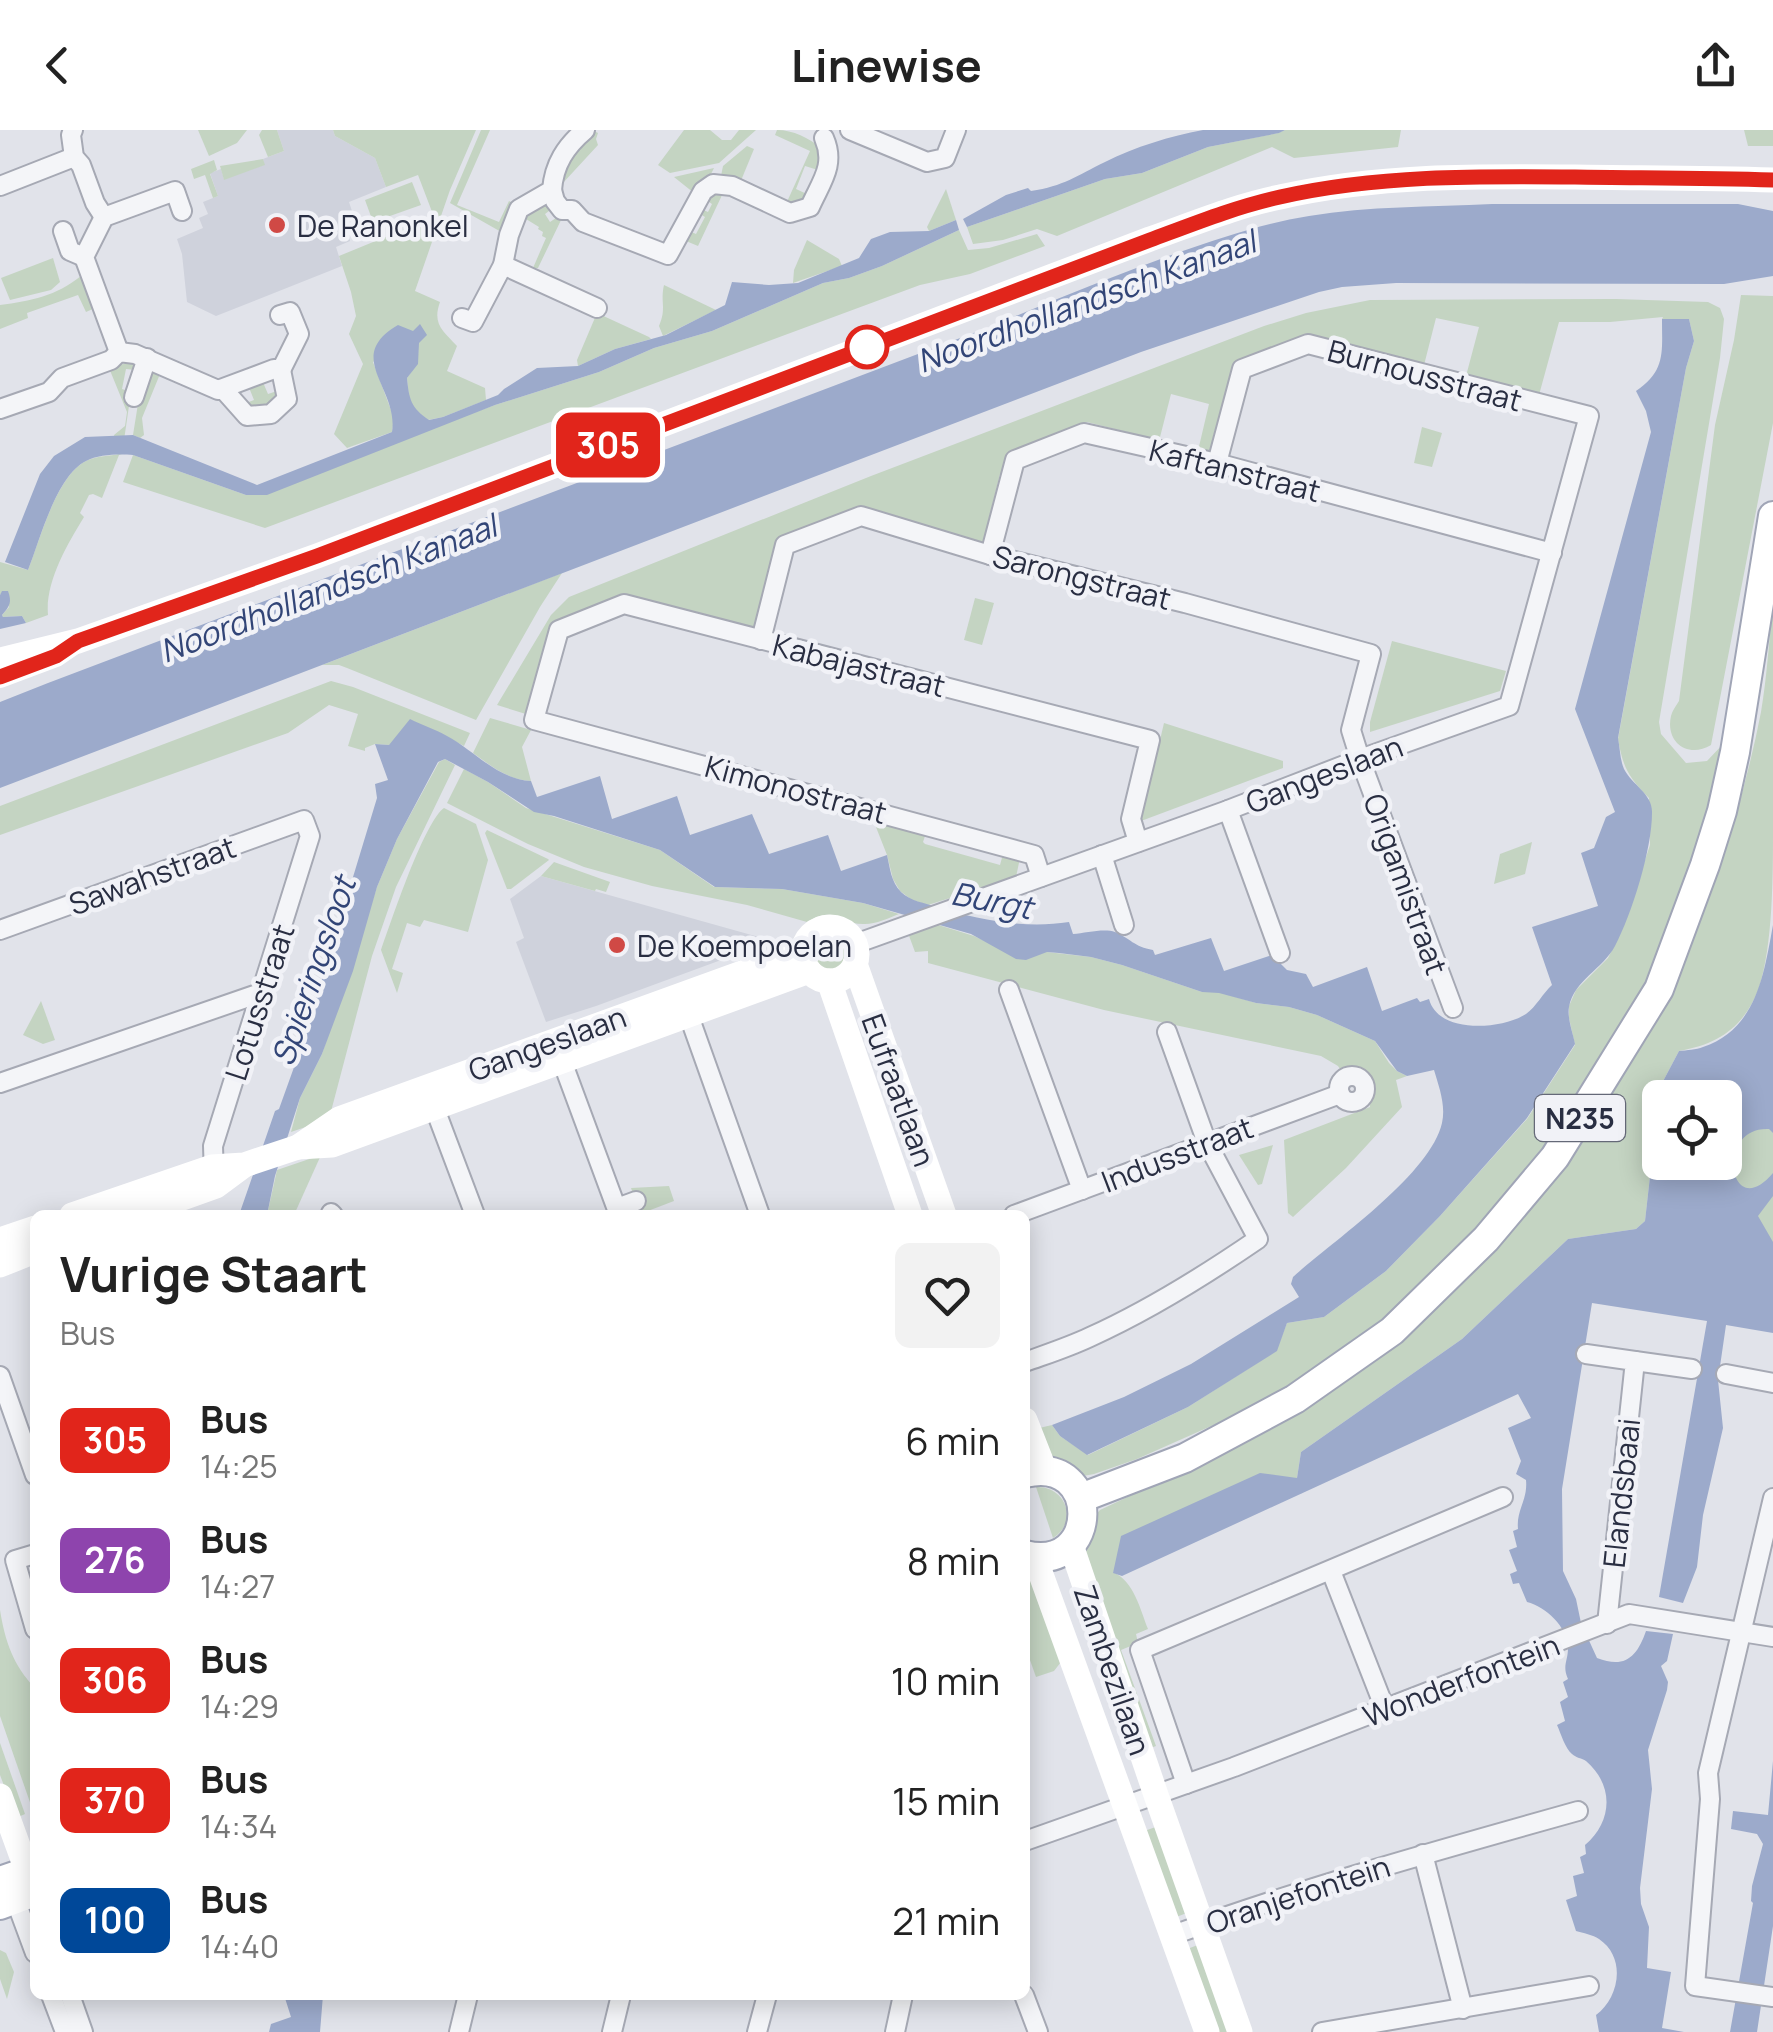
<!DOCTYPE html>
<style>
:root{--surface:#fff;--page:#f2f2f2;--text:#222;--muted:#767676}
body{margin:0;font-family:Manrope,sans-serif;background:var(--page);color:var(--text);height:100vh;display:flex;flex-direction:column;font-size:38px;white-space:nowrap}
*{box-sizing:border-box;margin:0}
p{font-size:32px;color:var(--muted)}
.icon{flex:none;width:55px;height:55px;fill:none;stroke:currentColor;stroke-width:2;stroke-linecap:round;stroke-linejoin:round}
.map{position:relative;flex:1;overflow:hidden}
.side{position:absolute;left:30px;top:1080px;width:1000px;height:790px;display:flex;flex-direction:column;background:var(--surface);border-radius:15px;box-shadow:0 5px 25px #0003}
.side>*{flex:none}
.badge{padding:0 20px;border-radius:15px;font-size:35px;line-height:65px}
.buttons{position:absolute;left:1642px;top:950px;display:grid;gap:20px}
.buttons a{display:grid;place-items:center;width:100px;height:100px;border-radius:15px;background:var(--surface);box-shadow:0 5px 25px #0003;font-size:50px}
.map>.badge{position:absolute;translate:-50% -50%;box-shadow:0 0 0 5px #fff}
.round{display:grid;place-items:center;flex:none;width:105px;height:105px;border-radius:15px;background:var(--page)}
.overview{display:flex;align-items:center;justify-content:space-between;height:170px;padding:0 30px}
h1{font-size:48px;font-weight:700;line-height:75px}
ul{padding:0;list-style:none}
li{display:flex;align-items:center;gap:30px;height:120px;padding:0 30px}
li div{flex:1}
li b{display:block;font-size:38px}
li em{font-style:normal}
li .badge{min-width:110px;font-weight:700;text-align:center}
header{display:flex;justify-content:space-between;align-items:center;height:130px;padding:0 30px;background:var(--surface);font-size:45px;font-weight:700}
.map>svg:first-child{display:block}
.built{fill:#cfd2dc}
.green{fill:#c4d4c2}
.water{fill:#9caacb;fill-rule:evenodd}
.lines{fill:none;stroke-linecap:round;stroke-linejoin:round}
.street-casing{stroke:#a6a9b4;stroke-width:22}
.primary-casing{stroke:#a0a5b6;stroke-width:32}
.street{stroke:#f4f5f8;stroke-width:18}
.secondary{stroke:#fff;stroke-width:25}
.primary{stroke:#fff;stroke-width:28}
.line-casing{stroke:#fff;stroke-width:22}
.line{stroke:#e1251b;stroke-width:15}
.poi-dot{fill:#d04945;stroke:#f1f2f7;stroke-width:4}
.stop-dot{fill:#fff;stroke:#e1251b;stroke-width:5}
.labels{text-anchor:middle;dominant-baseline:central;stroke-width:9;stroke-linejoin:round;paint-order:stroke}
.shield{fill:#f1f2f7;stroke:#656978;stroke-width:2.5}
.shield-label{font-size:28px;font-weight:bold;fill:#292e42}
.poi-label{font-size:30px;fill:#292e42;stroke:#f1f2f7;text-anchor:start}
.street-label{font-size:30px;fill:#292e42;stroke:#f1f2f7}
.water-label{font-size:32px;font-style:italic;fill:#324577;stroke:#f1f2f7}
</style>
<header><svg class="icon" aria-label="back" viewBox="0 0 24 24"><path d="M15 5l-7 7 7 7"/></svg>Linewise<svg class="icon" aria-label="share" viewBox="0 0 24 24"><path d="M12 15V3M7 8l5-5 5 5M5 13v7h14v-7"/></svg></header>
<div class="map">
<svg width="1773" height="1902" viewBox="0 0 1773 1902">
<rect width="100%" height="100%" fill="#e1e3ea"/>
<g class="built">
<polygon points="277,0 333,0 335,6 375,28 386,57 349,72 355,90 350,92 354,101 348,104 350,111 336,117 342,136 216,186 187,172 182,124 177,109 203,98 199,88 208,84 203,72 218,66 210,43 221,39 224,49 264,35 263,29 284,21"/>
<polygon points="541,746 773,811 596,876 546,892 516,812 524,808 510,769"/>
</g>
<g class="green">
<polygon points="198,0 247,0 237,13 209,26"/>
<polygon points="262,0 277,0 284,21 268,27 259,5"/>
<path d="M333 0H476L450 60 415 161 440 172C432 194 443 201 457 216L447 241 485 258 486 270 443 287 428 290C409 276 409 271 407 248 419 232 422 220 413 201L373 232 394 288 392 302 347 318 334 304 363 234 349 204 356 186 351 162 339 126 434 87 418 45 386 57 375 28 335 6Z"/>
<polygon points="481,0 490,0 457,75 499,92 509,71 514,74 503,103 450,73"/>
<polygon points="684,0 710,0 722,10 731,10 739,0 756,0 719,33 670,43 658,35"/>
<path d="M777 0C793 0 809 8 821 18L818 40 805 36 796 59 809 65 801 75 786 74 810 21 775 5Z"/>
<polygon points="1285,0 1401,0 1398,17 1294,28 1272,17 1057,106 1037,99 1003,110 973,114 967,97 1105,49 1142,43 1208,17 1278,3"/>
<polygon points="1744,0 1773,0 1773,16 1748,16"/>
<polygon points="594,1 598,3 596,9 598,15 562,54 558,53 558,42"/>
<polygon points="747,16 754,19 740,53 720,51 723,36"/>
<polygon points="263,29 265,35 224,50 220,36"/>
<polygon points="214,30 217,40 210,44 218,66 213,68 205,45 194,49 191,39"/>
<polygon points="714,38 708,50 694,63 674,47"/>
<polygon points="412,52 421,75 373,92 365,70"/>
<polygon points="946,59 956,90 929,101 927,97"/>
<polygon points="715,61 723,63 698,116 686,111 687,100 696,104 705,87 697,82 699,78 708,82 712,74 705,69"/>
<polygon points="544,72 553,78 545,84 550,92 559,86 562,88 538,138 533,138 546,108 542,106 543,102 538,99 539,97 526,89 522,99 521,97 524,83"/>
<polygon points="959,100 968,120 989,118 1037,104 1045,116 970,144 920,155 265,398 123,352 133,325 246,365 495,275 599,242 654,218 712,201 823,153 849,148 882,136"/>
<polygon points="807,110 839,129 842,136 793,153 794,140"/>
<polygon points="53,128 60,152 51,160 10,170 1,148"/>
<path d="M81 146 95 178 86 182 78 165 27 183 28 188 0 199V175C31 171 56 166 81 146Z"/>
<path d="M664 155 716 180 663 206 659 196C667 178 660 172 664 155Z"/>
<path d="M1741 165 1773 166V293L1711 615C1688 629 1665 612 1671 586 1672 581 1676 576 1679 571L1715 295 1734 210Z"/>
<path d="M1616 169 1708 172 1720 178 1724 189 1720 228 1659 592 1661 604 1686 633 1707 631 1724 613 1708 679 1703 722 1640 877 1549 1025 1397 1182 1314 1241 1236 1285 1137 1329 1094 1344 1083 1346 1068 1343 1051 1333 1035 1299 1052 1295 1060 1306 1088 1325 1188 1277 1276 1221 1287 1193 1324 1187 1386 1141 1440 1086 1527 989 1575 915 1569 888V876L1576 860 1608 828 1621 802 1650 715 1649 668C1628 647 1623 637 1618 609L1686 238 1694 211 1689 189H1662L1663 187 1610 192H1559L1539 265 1466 246 1479 197 1436 188 1423 239 1420 233 1325 208 1233 252H1228L1212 311 1216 313 1211 325H1197L1209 274 1171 264 1158 315 1154 309 1087 292 1000 344 987 396 989 404 984 417 929 401 925 395 867 379 795 406 756 495 748 498 633 470 557 493 529 585 497 575 551 485 569 467 871 346 1264 196 1306 183 1370 170Z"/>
<polygon points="597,183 649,207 651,209 615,219 578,236 577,230"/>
<path d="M127 233H135L136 240 126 239 122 259 131 262 122 324 119 325 102 368 93 364 89 365 80 383 84 387C67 415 45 452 48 485L26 493 22 486 3 487 2 485 9 477 3 461 0 465V432L28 440C40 410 57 343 88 330 97 326 110 326 119 324L114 305 125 296 127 282 109 238Z"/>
<polygon points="153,241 160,244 142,288 144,305 140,308 133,305 141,255"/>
<polygon points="262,250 268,264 280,260 280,266 265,280 241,275 254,270 248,255"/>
<polygon points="1422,297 1442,303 1432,337 1414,333"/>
<polygon points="562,443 540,477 476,590 347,538 339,535 322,535"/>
<polygon points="975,468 994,473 982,515 964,510"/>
<path d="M1773 475C1773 549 1773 624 1773 698 1773 746 1773 814 1759 858 1744 897 1719 914 1679 921L1660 957 1645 1091 1636 1099 1568 1109 1462 1209 1301 1322 1297 1348 1113 1442C1134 1451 1140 1479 1148 1499L1136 1504 1138 1513 1121 1520 1156 1616 1145 1620 1083 1412 1090 1391 1100 1380 1263 1303 1359 1240 1434 1174 1677 846C1714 761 1743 674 1761 582 1767 547 1769 510 1773 475Z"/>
<polygon points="1392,511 1506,541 1500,561 1370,602 1370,592"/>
<polygon points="331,551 353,557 470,603 464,616 431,599 389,615 375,614 365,618 365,621 348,616 358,584 329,575 288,603 0,705 0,676"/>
<path d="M490 588 531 600 522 617 531 651C508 650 491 636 473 623Z"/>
<polygon points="1164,593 1283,631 1283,638 1141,691"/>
<polygon points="445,629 455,635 396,757 372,826 329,989 291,1002 300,968 322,924 377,757 397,709 439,632"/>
<path d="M464 639 488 652 526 678 660 720 714 757 782 759 863 773 899 784C889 788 876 794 865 794 840 795 837 774 807 792L747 775 652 756 584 737 528 714 447 673Z"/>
<path d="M444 678 476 694 488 730 468 802 424 790 420 797 407 793 392 839 403 843 397 863 381 820C391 792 424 692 444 678Z"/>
<polygon points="872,687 926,703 923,712 925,714 1000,735 1003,724 1020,728 1016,747 928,775 912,770 900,761 893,749 887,725"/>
<polygon points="487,700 548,729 549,730 511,759 507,759 485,703"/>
<polygon points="1532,712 1525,744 1494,754 1500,724"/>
<polygon points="554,732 610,752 606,762 596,759 595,761 541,746"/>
<path d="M932 793 974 806 995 816 1091 827 1122 835 1202 862H1219L1256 873 1289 877 1317 885 1375 911 1389 933 1397 941 1407 946 1396 950 1402 977 1346 1038 1293 1087 1288 1083 1284 1010 1370 977C1368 962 1376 948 1358 940L1344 945 1338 936 1321 926 1104 880 928 833V821L915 822 908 803Z"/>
<circle cx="832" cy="823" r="17"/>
<polygon points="1773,864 1773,1171 1725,1032 1725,968"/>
<polygon points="41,871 55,910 43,914 23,905"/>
<polygon points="1273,1015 1262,1054 1258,1055 1239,1025"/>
<polygon points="321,1025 294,1085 267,1085 277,1040"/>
<polygon points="669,1056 674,1071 640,1084 631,1058"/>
<path d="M1036 1357C1066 1356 1079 1392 1053 1408Z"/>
<polygon points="1025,1435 1064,1528 1054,1541 1036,1547 1025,1516"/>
<path d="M0 1480C5 1511 13 1535 35 1558V1682L33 1681 0 1586Z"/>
<polygon points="0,1613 25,1684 16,1688 0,1645"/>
<polygon points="1161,1695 1192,1781 1171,1789 1139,1703"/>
<polygon points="1203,1813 1236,1902 1212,1902 1182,1821"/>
<polygon points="0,1820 6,1823 14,1842 7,1869 0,1849"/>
</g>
<g class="water">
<path d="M1203 0H1285L1279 3 1208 17 1142 43 1105 49 967 97 963 89 1006 65 1028 58 1031 61C1064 56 1076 46 1105 32 1135 17 1170 6 1203 0Z"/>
<path d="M1492 74H1738L1773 81V146L1724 154 1396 153 1342 157 1319 162 1141 222 0 658V572L48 553 984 199C1048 173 1112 146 1177 123 1220 108 1264 93 1309 86 1369 76 1431 77 1492 74Z"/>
<path d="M956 90 959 100 882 136 849 148 823 153 712 201 654 218 599 242 495 275 267 365H246L133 325C120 324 99 324 86 331 56 346 40 410 28 440L5 432 40 344 54 326 85 307 133 305 257 355 392 302C399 258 343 227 398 195L413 201 420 194 427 205 419 213 418 234 407 248C409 269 411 278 429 290L443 287 498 265 504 259 537 238 578 236 615 219 666 205 725 175 732 152 769 155 798 153 859 128 871 109 890 102 929 101Z"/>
<path d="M1662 189H1689L1694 211 1686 238 1618 608C1620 618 1620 630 1624 639 1632 655 1653 664 1652 683 1652 719 1632 784 1615 816 1603 839 1574 850 1569 877 1567 888 1573 903 1575 914L1527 988 1440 1086 1386 1141 1324 1187 1287 1193 1277 1221 1188 1277 1087 1325 1060 1306 1052 1295 1124 1267 1191 1234 1299 1167 1291 1154 1293 1147C1333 1111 1430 1045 1442 993 1446 975 1439 957 1434 940L1407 946 1397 941 1375 911 1317 885 1289 877 1256 873 1219 863 1202 862 1122 835 1091 827 1059 823 1047 822 1026 830 1016 829 971 804 863 773 782 759 715 757 660 720 554 686 534 682 488 652 445 629 438 632 397 709 377 757 353 841 322 924 300 968 275 1046 267 1085H239L275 981 279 979 302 915 377 668 375 654 388 650 375 614 389 615 410 589C422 595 435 599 447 606 475 621 497 649 531 651L537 667 600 646 612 689 677 666 690 705 752 684 769 724 828 705 841 741 887 725C890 738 891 752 901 762 910 771 925 773 937 777 979 790 1025 799 1069 792L1073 804C1086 803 1104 798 1115 802 1130 808 1134 817 1153 820L1155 825 1211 808 1224 841 1272 825 1287 840 1306 844 1313 857 1367 837 1382 881 1417 868 1420 872 1429 869C1438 904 1501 900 1526 884 1536 877 1543 863 1552 855L1532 797 1598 776 1581 723 1594 718 1606 687 1615 682 1575 579 1651 302 1646 281 1636 261C1666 241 1662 222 1662 189Z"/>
<path d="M2 461H8C12 472 10 476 2 485L3 487 22 486 26 493 0 499V465Z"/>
<path d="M1773 795V1003L1769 999C1714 996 1729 1095 1773 1043V1066L1758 1086 1773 1112V1203L1726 1195 1718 1250 1723 1298 1703 1385 1697 1437 1683 1473 1659 1467 1707 1191 1592 1173 1562 1359 1563 1441 1576 1469 1581 1493 1597 1528C1625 1539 1637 1527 1646 1501L1673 1504 1667 1531 1661 1536 1668 1552 1667 1560 1648 1620 1652 1659 1640 1758 1641 1774 1649 1797 1647 1838 1671 1842 1662 1898 1684 1902H1599L1596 1885C1619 1868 1627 1828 1599 1809 1593 1805 1583 1803 1576 1801L1566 1770 1577 1766 1573 1746 1584 1743 1580 1727 1586 1724 1585 1715C1612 1692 1615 1656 1586 1631 1582 1628 1576 1628 1572 1624 1565 1618 1561 1604 1557 1595L1565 1591 1560 1572 1568 1567 1563 1552 1568 1549C1562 1536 1568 1531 1568 1518 1567 1496 1546 1477 1527 1472L1519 1453 1513 1454 1510 1444 1517 1441 1509 1420 1517 1417 1513 1401 1518 1399C1516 1380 1528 1370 1526 1350L1516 1344 1521 1331 1508 1298 1531 1288 1518 1264 1122 1446 1113 1443 1121 1406 1260 1343 1297 1348 1301 1322 1462 1209 1568 1109 1636 1099 1645 1091 1660 957 1679 921C1687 920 1696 920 1703 917 1757 899 1764 843 1773 795ZM1660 968H1725V1032H1660Z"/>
<polygon points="1773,1631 1773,1796 1757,1902 1730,1902 1753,1773 1751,1771 1752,1756 1763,1714 1757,1704 1731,1699 1733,1681 1768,1685"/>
<polygon points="284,1865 323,1865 320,1902 269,1902 271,1894 291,1887"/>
</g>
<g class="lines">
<g class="street-casing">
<g id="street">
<polyline points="73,0 71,5 74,27 81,35 95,73 104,87"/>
<polyline points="850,0 927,32 945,28 956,0"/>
<polyline points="0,56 74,27"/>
<path d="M552 60 555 71 562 80H572L583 92 668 125 703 61 713 54 732 56 790 83 810 77C821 52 836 35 824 8"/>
<polyline points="63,101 70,121 84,127"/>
<polyline points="503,135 597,178"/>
<path d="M462 188 473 192 503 135 509 105 519 79 552 60C554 34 566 16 585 0"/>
<polyline points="119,222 84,127 104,87 175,61 182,81"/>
<polyline points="223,259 247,286 271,284 287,269 281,240"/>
<polyline points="134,267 147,228"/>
<polyline points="0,279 49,262 62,248 111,230 119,222 135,224 218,260 274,239 281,240 299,204 290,182 280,185"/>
<polyline points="990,425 1015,330 1084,303 1217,333 1552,423"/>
<polyline points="761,510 785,415 861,386 990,425 1185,473 1371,524 1351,600 1360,629 1453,878"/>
<polyline points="1228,680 1280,823"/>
<polyline points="1102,725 1124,795"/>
<polyline points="1041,747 1034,725 534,590 559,500 624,474 1150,610 1131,689 1138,712"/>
<polyline points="0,800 304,690 310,706 213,1016 214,1046"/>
<polyline points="855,814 1228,680 1360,629 1509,576 1589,286 1308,214 1242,239 1217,333"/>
<polyline points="1009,860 1082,1060"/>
<polyline points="689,886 760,1085"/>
<polyline points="562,931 619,1085"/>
<circle cx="1352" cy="959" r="13"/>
<polyline points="0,953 263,862"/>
<polyline points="435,979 475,1085"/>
<polyline points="617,1078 636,1071"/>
<polyline points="331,1083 333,1085"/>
<polyline points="1014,1085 1340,964"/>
<polyline points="1586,1224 1635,1231 1607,1494"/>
<polyline points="1635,1231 1692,1239"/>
<path d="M1025 1232C1047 1224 1069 1217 1090 1207 1150 1180 1204 1146 1258 1109L1207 1013 1167 902"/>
<polyline points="1726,1244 1773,1253"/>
<polyline points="0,1246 35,1345"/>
<polyline points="1773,1368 1708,1643 1710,1669 1695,1856 1773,1867"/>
<polyline points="35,1424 15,1430 35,1499"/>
<polyline points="1331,1441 1385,1579"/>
<polyline points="1186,1654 1140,1520 1503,1367"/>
<polyline points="1025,1711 1234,1637 1629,1484 1773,1507"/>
<polyline points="1423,1724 1463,1879"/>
<polyline points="15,1769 35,1823"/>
<path d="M1173 1805C1306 1757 1442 1719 1578 1681"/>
<polyline points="51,1865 65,1902"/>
<polyline points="70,1865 83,1902"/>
<polyline points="1024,1865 1038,1902"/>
<polyline points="459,1902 468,1865"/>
<polyline points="612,1902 621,1865"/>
<polyline points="757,1902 767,1865"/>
<polyline points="895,1902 903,1865"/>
<polyline points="1322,1902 1589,1856"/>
</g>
</g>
<g class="primary-casing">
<g id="primary">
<path d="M1025 1343C1102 1324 1101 1444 1025 1425"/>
<polyline points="1081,1368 1185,1328 1295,1269 1392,1201 1486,1109 1555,1027 1659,859 1705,735 1722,681 1735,622 1773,386"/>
<polyline points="0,1751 35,1739"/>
<polyline points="0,1775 35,1762"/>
</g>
</g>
<use href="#street" class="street"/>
<g class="secondary">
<path d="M0 530 78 511 317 426 1150 109C1193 94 1235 76 1280 67 1377 45 1476 46 1575 47 1641 48 1707 48 1773 50"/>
<circle cx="830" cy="824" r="27"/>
<polyline points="855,834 944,1085"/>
<polyline points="829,851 910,1085"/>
<polyline points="298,1017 332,1015 809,841"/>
<polyline points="72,1085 212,1037 244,1035 298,1017 339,989 803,821"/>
<polyline points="135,1085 216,1056 243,1036"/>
<polyline points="0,1110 35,1098"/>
<polyline points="0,1135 35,1121"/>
<polyline points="1025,1290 1045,1341"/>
<polyline points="1071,1415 1156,1665 1240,1902"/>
<polyline points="1035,1428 1207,1902"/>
<polyline points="0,1666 33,1757"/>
</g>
<use href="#primary" class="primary"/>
</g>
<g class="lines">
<g class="line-casing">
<path id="line" d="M0 547 56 526 78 511 317 426 1150 110C1193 94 1235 77 1280 67 1377 45 1476 46 1575 47 1641 48 1707 48 1773 50"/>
</g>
<use href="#line" class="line"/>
</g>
<g class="poi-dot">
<circle cx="277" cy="95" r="10"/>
<circle cx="617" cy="815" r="10"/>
</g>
<circle class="stop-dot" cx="867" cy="217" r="20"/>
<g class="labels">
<rect class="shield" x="1535" y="965" width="90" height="46" rx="8"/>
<g class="shield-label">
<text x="1580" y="988">N235</text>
</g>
<g class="poi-label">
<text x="297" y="95">De Ranonkel</text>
<text x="637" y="815">De Koempoelan</text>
</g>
<g class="street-label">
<text transform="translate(1425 245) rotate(15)">Burnousstraat</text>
<text transform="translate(1235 340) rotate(14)">Kaftanstraat</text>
<text transform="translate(1082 447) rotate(14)">Sarongstraat</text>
<text transform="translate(859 535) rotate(14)">Kabajastraat</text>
<text transform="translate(1324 644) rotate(-21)">Gangeslaan</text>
<text transform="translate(796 659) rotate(15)">Kimonostraat</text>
<text transform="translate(152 745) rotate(-20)">Sawahstraat</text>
<text transform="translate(1406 754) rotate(70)">Origamistraat</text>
<text transform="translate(259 872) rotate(-72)">Lotusstraat</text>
<text transform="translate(547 913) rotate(-20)">Gangeslaan</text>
<text transform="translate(899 960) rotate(70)">Eufraatlaan</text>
<text transform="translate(1177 1024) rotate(-21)">Indusstraat</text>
<text transform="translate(1621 1363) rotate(-84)">Elandsbaai</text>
<text transform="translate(1113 1540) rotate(71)">Zambezilaan</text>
<text transform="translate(1461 1550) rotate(-21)">Wonderfontein</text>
<text transform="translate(1298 1764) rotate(-18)">Oranjefontein</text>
</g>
<g class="water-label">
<text transform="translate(1086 171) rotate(-20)">Noordhollandsch Kanaal</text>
<text transform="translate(328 458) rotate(-21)">Noordhollandsch Kanaal</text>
<text transform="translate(992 770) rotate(11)">Burgt</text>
<text transform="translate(313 841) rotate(-71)">Spieringsloot</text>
</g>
</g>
</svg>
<div class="buttons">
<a><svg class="icon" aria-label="locate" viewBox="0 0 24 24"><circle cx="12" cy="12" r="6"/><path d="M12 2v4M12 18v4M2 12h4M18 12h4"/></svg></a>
</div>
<b class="badge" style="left:608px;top:315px;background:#e1251b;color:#fff">305</b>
<section class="side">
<div class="overview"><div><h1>Vurige Staart</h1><p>Bus</p></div><a class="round"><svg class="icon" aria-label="heart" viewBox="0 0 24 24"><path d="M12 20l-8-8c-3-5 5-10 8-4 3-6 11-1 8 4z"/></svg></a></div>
<ul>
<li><span class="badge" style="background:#e1251b;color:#fff">305</span><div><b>Bus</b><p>14:25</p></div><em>6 min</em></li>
<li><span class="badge" style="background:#8e44ad;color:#fff">276</span><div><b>Bus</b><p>14:27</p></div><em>8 min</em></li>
<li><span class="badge" style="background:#e1251b;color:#fff">306</span><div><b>Bus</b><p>14:29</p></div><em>10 min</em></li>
<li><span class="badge" style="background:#e1251b;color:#fff">370</span><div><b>Bus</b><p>14:34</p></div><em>15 min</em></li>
<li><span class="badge" style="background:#004899;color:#fff">100</span><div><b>Bus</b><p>14:40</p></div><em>21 min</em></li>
</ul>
</section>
</div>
